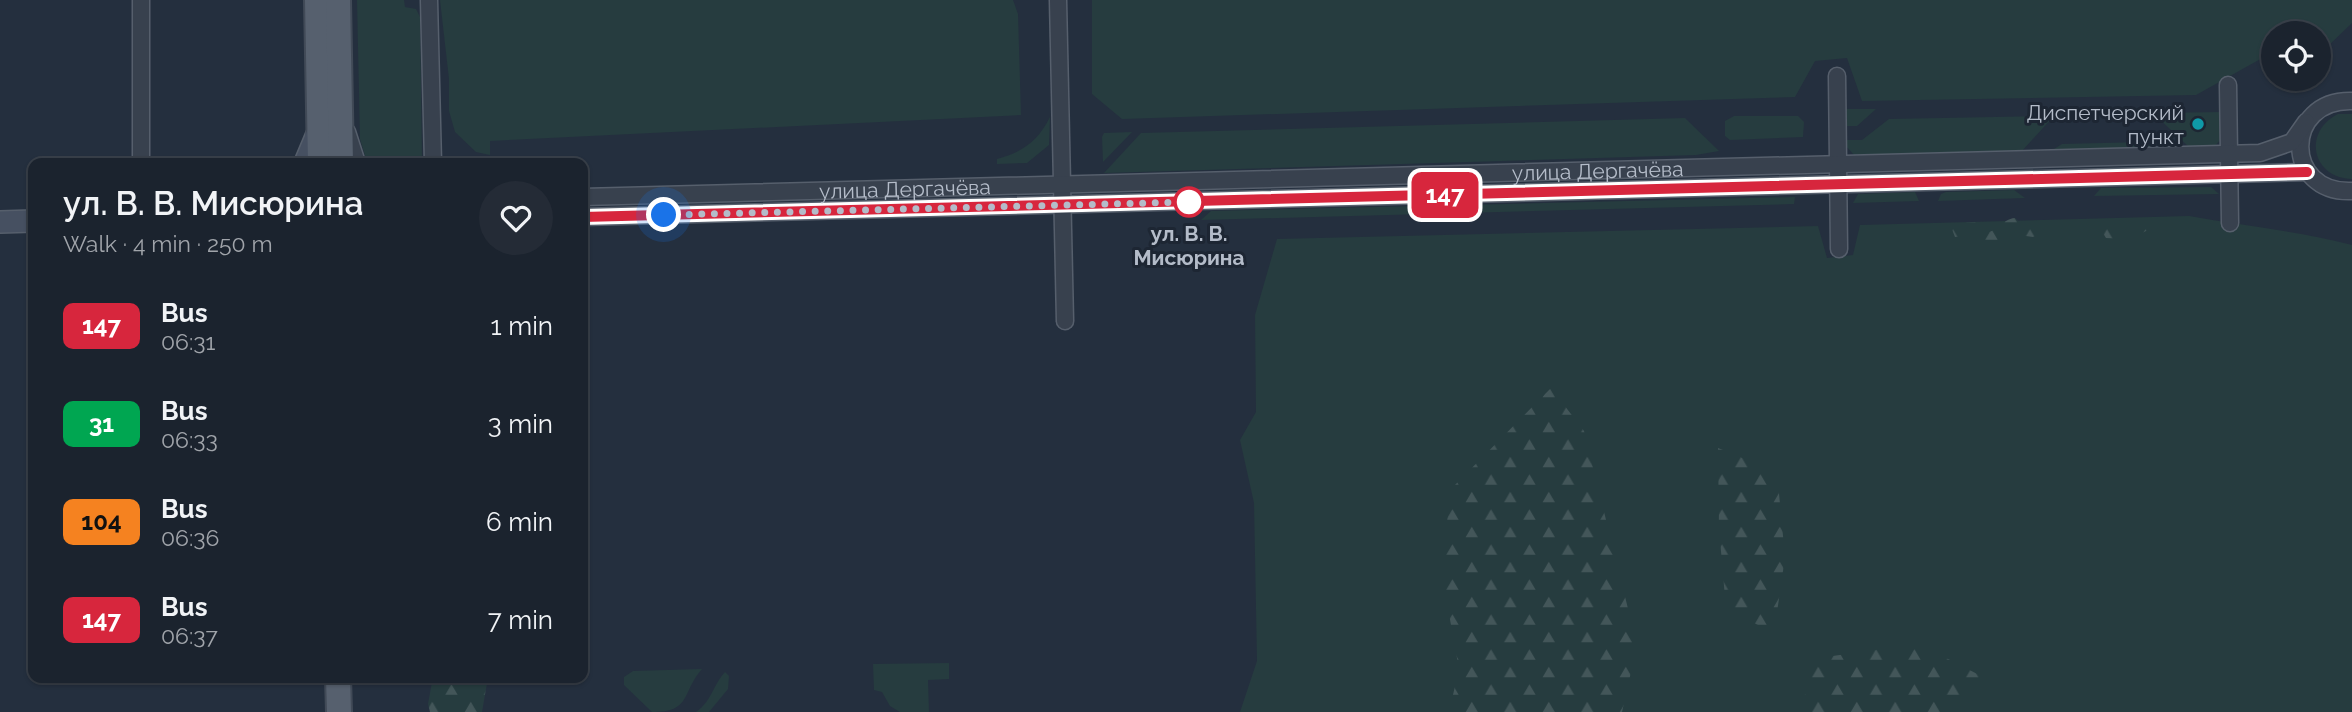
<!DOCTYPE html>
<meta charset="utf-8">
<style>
:root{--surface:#1b232e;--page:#242b36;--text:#f1f3f6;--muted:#a0a4aa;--line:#39404a}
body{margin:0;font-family:Raleway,sans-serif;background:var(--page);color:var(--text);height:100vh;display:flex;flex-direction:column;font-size:26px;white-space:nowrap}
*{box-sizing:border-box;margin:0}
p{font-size:23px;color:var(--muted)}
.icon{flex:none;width:38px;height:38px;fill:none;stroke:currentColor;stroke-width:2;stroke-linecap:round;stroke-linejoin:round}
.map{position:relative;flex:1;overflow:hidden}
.drawer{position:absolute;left:28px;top:158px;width:560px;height:525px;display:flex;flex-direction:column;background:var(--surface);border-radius:14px;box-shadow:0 2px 5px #0004,0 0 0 2px var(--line)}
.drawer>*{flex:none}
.badge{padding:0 14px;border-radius:10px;font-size:24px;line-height:46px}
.tools{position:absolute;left:2261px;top:21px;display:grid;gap:14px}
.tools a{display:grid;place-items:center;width:70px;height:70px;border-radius:50%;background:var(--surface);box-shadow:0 2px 5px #0004,0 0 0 2px var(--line);font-size:35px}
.you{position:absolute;width:35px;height:35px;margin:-18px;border:5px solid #fff;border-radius:50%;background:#1a73e8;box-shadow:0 0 0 10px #1a73e833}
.map>.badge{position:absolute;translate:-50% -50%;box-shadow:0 0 0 4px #fff}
.round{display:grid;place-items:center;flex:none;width:74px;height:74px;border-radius:37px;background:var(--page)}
.headline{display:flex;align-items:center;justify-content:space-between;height:119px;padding:0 35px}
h1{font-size:33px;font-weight:600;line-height:52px}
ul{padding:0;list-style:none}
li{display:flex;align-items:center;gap:21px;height:98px;padding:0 35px}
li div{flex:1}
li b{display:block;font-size:26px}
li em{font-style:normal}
li .badge{min-width:77px;font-weight:700;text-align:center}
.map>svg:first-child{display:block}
.green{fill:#263c3f}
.forest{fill:url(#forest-firs)}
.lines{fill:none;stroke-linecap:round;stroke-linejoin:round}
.street-casing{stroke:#565f6c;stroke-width:19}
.secondary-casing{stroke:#565f6c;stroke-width:24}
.primary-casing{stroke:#414a57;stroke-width:28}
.street{stroke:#38414e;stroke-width:16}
.secondary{stroke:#465061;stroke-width:21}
.primary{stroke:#56606e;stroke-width:24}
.line-casing{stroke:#fff;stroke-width:16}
.line{stroke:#d7263d;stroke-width:10}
.walk{stroke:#b4bcc9;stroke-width:7;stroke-dasharray:0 12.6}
.culture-dot{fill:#0f9aa8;stroke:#1d2633;stroke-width:2.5}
.stop-dot{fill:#fff;stroke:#d7263d;stroke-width:3.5}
.labels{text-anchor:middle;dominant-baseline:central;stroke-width:6;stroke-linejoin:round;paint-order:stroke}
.poi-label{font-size:21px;fill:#b4bcc9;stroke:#1d2633;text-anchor:end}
.street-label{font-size:21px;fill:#b4bcc9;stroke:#1d2633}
.stop-label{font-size:21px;font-weight:bold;fill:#b4bcc9;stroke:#1d2633}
</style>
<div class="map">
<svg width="2352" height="712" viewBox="0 0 2352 712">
<defs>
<pattern id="forest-firs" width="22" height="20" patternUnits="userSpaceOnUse" patternTransform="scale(1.75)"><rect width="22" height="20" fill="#263c3f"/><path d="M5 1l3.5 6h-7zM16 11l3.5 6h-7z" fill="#435659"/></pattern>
</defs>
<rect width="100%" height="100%" fill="#242f3e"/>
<g class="green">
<polygon points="357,0 404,0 405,7 416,9 420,17 422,161 367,162 360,139"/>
<polygon points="440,0 1013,0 1018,14 1021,115 490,141 490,155 476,152 455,132 449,111 449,79"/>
<polygon points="1092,0 2352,0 2352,23 2327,47 2319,47 2319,33 2273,33 2273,52 2196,95 1862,101 1847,58 1815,61 1795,97 1122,119 1092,94"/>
<polygon points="1846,109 1876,109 1857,126 1846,126"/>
<polygon points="2221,112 2222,138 2214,147 2189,147 2153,113"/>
<path d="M2338 114H2352V179C2312 178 2302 132 2338 114Z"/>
<polygon points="1734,116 1798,116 1804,122 1803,137 1730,140 1725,136 1725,121"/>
<polygon points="2054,116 2021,152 1861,156 1854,155 1846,146 1846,140 1862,140 1889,119"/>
<path d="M1050 117 1049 145 1027 163 997 164V159C1023 152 1038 141 1050 117Z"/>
<polygon points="1685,118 1719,151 1696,155 1104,173 1141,133"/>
<polygon points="1132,132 1103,162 1102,137 1104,133"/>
<polygon points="2144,142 2155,149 2051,151 2062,144"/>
<polygon points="2211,187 2219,194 2094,196 2101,188"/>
<polygon points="2014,190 2025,198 1938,201 1941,194 1946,192"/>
<polygon points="1915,192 1919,201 1853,203 1858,194"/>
<polygon points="1795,197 1794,204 1201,220 1211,211"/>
<path d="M2189 216C2244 226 2298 231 2352 245V712H1240L1257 661 1254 503 1240 440 1256 412 1255 315 1277 239 1818 226 1827 258 1853 255 1860 225Z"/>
<polygon points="949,663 949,679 928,680 929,712 900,712 890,706 882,692 874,690 873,664"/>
<path d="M702 669C681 693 692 712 652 712L624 685V677L633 671Z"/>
<path d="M725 672 729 676 728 689 709 712H696C712 701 713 685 725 672Z"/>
</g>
<g class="forest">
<path d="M2015 218 2023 226 2040 225 2043 232 2033 237 2005 233 1992 245H1986L1973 235 1955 237 1950 224 1975 222 1985 233C1997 232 2002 219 2015 218Z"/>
<polygon points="2154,222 2162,233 2159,236 2148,230 2130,239 2106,238 2103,233 2107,227 2127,230"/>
<polygon points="1551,388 1584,431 1637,645 1622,712 1449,712 1459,669 1441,570 1451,489"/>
<polygon points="1718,448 1777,472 1785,557 1774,633 1726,609 1719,528"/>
<polygon points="1919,644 1985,678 1964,712 1802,712 1811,659"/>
<polygon points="433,677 488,677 482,712 430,712 428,704"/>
</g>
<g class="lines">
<g class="street-casing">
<g id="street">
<polyline points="141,0 141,163"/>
<polyline points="429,0 433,163"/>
<polyline points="1058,0 1065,321"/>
<polyline points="1837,76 1839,249"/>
<polyline points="2228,85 2230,223"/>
<path d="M2352 101C2283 99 2283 194 2352 191"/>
<polyline points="347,132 357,163"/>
<path id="s1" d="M583 197 2260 153 2292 142 2306 122"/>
<polyline points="583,217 2307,172"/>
</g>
</g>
<g class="secondary-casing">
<g id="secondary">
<polyline points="305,163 318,132"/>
<polyline points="0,222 33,221"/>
</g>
</g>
<g class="primary-casing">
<g id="primary">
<polyline points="317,0 320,163"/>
<polyline points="338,0 341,163"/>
<polyline points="338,677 339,712"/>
</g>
</g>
<use href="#street" class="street"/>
<use href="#secondary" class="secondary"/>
<use href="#primary" class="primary"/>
</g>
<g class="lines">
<g class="line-casing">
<polyline id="line" points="583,217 2307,172"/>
</g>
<use href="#line" class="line"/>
<polyline class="walk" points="664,215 1189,202"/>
</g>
<circle class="culture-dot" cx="2198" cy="124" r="7"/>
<circle class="stop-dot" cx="1189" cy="202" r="14"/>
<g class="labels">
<g class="poi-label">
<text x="2184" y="112">Диспетчерский<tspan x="2184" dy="24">пункт</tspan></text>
</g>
<g class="street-label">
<text stroke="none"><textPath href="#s1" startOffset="1015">улица Дергачёва</textPath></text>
<text stroke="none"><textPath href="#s1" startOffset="322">улица Дергачёва</textPath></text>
</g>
<g class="stop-label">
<text x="1189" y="233">ул. В. В.<tspan x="1189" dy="24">Мисюрина</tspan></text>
</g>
</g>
</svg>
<div class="tools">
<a><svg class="icon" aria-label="locate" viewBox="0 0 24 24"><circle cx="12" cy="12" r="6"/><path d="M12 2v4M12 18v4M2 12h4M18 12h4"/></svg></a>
</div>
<div class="you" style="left:664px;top:215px"></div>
<b class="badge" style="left:1445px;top:195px;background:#d7263d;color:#fff">147</b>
<section class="drawer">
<div class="headline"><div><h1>ул. В. В. Мисюрина</h1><p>Walk · 4 min · 250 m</p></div><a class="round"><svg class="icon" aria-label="heart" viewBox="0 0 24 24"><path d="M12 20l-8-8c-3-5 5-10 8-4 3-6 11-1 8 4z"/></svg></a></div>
<ul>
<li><span class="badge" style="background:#d7263d;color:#fff">147</span><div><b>Bus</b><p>06:31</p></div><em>1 min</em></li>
<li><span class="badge" style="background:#00a651;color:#fff">31</span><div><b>Bus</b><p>06:33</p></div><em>3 min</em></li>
<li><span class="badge" style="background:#f58220;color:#111">104</span><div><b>Bus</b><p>06:36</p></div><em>6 min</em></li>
<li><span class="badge" style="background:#d7263d;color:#fff">147</span><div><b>Bus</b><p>06:37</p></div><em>7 min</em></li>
</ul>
</section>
</div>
